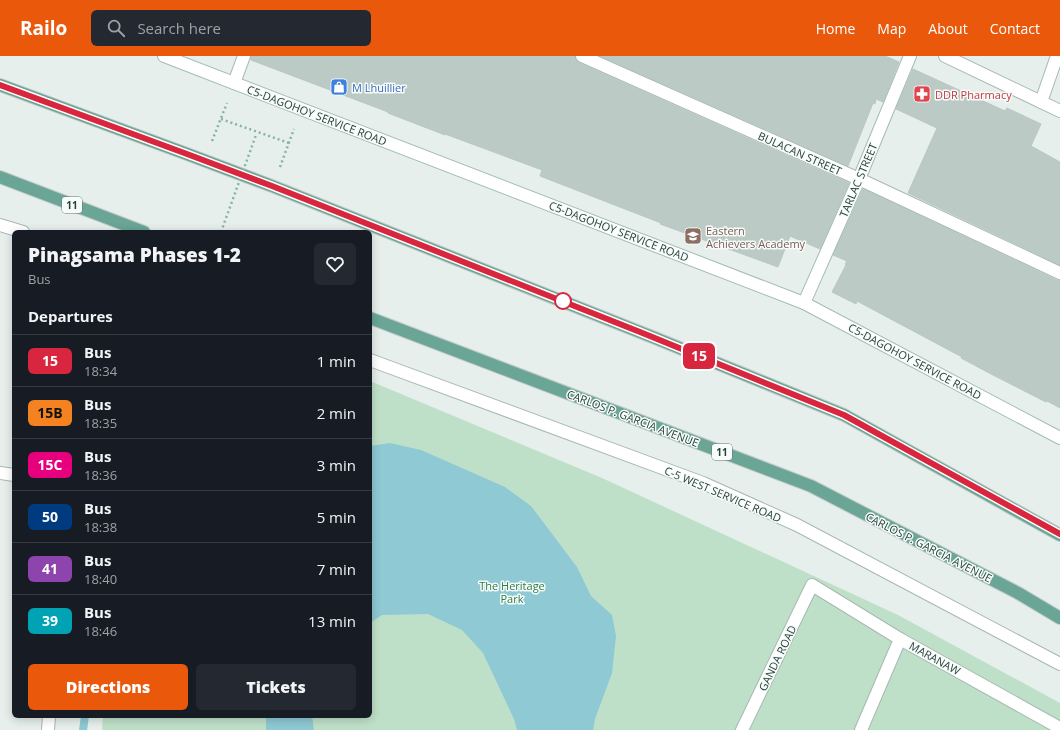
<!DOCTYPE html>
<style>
:root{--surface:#171b24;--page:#242831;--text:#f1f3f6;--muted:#9ea1a6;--line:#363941;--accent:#ea580c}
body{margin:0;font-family:"Open Sans",sans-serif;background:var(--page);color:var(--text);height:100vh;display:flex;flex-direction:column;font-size:15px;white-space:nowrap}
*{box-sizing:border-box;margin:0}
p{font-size:13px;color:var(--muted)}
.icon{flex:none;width:22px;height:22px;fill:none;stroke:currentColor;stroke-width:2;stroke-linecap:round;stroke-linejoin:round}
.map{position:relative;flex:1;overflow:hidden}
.drawer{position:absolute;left:12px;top:174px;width:360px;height:488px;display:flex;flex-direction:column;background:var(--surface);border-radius:6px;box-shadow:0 2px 10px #0003}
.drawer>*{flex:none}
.badge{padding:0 8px;border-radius:6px;font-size:14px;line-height:26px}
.map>.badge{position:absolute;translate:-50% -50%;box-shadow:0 0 0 2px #fff}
h2{padding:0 16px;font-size:15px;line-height:36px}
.round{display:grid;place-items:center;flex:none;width:42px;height:42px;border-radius:6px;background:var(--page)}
.summary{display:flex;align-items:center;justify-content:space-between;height:68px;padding:0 16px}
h1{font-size:19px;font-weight:800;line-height:30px}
.cta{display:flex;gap:8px;margin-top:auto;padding:8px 16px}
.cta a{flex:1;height:46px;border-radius:6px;background:var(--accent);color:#fff;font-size:16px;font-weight:800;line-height:46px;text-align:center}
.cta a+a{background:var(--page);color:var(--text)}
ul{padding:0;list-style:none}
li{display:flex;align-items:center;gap:12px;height:52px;padding:0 16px;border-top:1px solid var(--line)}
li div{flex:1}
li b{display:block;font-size:15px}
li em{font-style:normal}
li .badge{min-width:44px;font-weight:700;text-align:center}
header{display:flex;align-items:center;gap:24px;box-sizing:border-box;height:56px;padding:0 20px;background:var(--accent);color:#fff}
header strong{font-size:19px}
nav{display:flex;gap:22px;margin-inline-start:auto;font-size:14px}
.search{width:280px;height:36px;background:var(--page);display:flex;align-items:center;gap:10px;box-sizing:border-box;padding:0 14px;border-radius:6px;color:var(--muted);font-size:15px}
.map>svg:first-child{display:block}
.green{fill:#bfe0c8}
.water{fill:#8ec9d4}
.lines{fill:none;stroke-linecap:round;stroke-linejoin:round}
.stream{stroke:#8ec9d4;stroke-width:8}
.building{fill:#bbcac4;stroke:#b8c9c2}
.lane-casing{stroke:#a8b8b2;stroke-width:14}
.street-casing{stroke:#a8b8b2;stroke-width:14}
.secondary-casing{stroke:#a4bbb3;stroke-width:14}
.primary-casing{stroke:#c2cac8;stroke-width:14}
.path{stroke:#86b3a5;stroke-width:2.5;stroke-dasharray:2 3;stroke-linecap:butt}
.lane{stroke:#fff;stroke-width:12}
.street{stroke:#fff;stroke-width:12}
.secondary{stroke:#fff;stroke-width:12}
.primary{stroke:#6aa596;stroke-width:12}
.path-bridge{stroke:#86b3a5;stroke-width:2.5;stroke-dasharray:2 3;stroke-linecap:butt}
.line-casing{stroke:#fff;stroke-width:9}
.line{stroke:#d7263d;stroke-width:6}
.stop-dot{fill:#fff;stroke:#d7263d;stroke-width:2}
.labels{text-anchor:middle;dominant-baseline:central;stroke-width:3;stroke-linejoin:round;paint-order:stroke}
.shield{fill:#f7fbf9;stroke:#637a73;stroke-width:1}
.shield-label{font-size:10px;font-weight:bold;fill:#24423a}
.shop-label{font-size:11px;fill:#366cbe;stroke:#f7fbf9;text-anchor:start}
.health-label{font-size:11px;fill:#be3a42;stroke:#f7fbf9;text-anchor:start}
.street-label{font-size:11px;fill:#24423a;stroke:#f7fbf9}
.education-label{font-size:11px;fill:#785e54;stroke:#f7fbf9;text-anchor:start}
.park-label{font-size:11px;fill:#2d7a4b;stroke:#f7fbf9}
</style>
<header>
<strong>Railo</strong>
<div class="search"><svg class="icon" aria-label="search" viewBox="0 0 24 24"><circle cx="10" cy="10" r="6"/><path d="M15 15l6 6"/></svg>Search here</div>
<nav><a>Home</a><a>Map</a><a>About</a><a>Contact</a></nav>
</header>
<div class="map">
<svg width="1060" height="674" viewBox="0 0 1060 674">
<rect width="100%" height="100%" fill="#e6efeb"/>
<polygon class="green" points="370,325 602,422 898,559 1060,647 1060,674 102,674 103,660 370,660"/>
<g class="water">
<polygon points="390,387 421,394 505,431 531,450 577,511 591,540 612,559 616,580 612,617 595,663 593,674 517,674 514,663 483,597 462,574 428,558 382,559 370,567 370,390"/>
<polygon points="266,660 312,660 314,674 266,674"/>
</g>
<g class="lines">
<polyline class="stream" points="83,674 85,660"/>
</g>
<g class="building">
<polygon points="251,0 575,0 576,4 579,7 849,127 820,193 790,180 778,211 660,168 661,167 540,120 542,114 445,78 445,79 388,57 388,56 251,4"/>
<polygon points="600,0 885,0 899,6 883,46 876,43 875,48 873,47 848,110"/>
<polygon points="913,13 1005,55 1007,52 1041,68 1031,90 1060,106 1060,209 908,137 937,72 896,53"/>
<polygon points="863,133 1057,224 1060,224 1060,352 1047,345 1046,346 991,318 961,302 962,301 857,245 856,248 832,236 846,209 845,208 847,205 833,199"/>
</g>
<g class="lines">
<g class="lane-casing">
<g id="lane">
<polyline points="742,674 812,529 900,583 1060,672"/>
<polyline points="861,674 900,583"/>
</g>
</g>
<g class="street-casing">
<g id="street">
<polyline points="582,0 859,123 1060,217"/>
<polyline points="945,0 1060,55"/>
<polyline points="234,27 244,0"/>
<polyline points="1041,46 1057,0"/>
<polyline points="0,169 23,176"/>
<polyline points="370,304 703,427 797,469 1060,608"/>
<polyline points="0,417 14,419"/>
<polyline points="48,674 49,660"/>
</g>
</g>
<g class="secondary-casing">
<g id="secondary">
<polyline points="164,0 804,247 1060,382"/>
<polyline points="804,247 859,123 910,0"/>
</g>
</g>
<g class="primary-casing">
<g id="primary">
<polyline points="0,29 187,98 272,130 655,282 844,359 1060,479"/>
<polyline points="0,121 144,176"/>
<polyline points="370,262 811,430 1018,537 1060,562"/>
</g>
</g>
<g class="path">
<polyline points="221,63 289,87"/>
<polyline points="212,85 227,47"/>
<polyline points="280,111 294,73"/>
</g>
<use href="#lane" class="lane"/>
<use href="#street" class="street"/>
<use href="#secondary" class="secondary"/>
<use href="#primary" class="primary"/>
<polyline class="path-bridge" points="221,176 256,79"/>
</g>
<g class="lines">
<g class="line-casing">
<polyline id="line" points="0,29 187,98 272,130 640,276 844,359 1060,478"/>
</g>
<use href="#line" class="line"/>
</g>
<defs>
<g id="shop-square" transform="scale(0.9)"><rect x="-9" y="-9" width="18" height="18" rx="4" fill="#3f7fe0" stroke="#f7fbf9"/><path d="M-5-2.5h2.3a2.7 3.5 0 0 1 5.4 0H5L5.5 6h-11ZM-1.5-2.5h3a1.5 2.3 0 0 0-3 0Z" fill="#fff"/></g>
<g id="pharmacy-square" transform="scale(0.9)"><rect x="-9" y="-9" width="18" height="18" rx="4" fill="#e0444e" stroke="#f7fbf9"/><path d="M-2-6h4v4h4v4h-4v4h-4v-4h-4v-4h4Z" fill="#fff"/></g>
<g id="school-square" transform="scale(0.9)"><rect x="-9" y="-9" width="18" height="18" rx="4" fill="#8d6e63" stroke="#f7fbf9"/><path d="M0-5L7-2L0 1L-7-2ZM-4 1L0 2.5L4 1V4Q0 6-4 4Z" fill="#fff"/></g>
</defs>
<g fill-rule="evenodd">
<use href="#shop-square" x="339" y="31"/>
<use href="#pharmacy-square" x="922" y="38"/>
<use href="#school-square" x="693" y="180"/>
</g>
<circle class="stop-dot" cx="563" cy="245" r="8"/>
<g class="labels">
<g class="shield">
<rect x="62" y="141" width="20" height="16" rx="3"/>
<rect x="712" y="388" width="20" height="16" rx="3"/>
</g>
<g class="shield-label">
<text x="72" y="149">11</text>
<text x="722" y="396">11</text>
</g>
<g class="shop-label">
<text x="352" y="31">M Lhuillier</text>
</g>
<g class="health-label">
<text x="935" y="38">DDR Pharmacy</text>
</g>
<g class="street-label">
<text transform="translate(317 59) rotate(21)">C5-DAGOHOY SERVICE ROAD</text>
<text transform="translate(800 97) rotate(24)">BULACAN STREET</text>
<text transform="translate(858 124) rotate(-67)">TARLAC STREET</text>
<text transform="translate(619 175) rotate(21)">C5-DAGOHOY SERVICE ROAD</text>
<text transform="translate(915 305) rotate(28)">C5-DAGOHOY SERVICE ROAD</text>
<text transform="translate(633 362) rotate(21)">CARLOS P. GARCIA AVENUE</text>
<text transform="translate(723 438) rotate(23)">C-5 WEST SERVICE ROAD</text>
<text transform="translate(929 491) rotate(27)">CARLOS P. GARCIA AVENUE</text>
<text transform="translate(777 602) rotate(-64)">GANDA ROAD</text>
<text transform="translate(935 602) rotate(29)">MARANAW</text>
</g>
<g class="education-label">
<text x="706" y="174">Eastern<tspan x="706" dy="13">Achievers Academy</tspan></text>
</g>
<g class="park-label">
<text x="512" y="529">The Heritage<tspan x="512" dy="13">Park</tspan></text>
</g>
</g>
</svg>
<b class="badge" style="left:699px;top:300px;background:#d7263d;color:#fff">15</b>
<section class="drawer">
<div class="summary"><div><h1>Pinagsama Phases 1-2</h1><p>Bus</p></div><a class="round"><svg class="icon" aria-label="heart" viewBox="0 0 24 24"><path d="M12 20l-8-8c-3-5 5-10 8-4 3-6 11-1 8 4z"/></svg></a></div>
<h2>Departures</h2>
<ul>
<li><span class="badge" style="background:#d7263d;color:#fff">15</span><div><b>Bus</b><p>18:34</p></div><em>1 min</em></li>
<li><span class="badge" style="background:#f58220;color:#111">15B</span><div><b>Bus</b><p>18:35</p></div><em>2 min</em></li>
<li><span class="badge" style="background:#e6007e;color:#fff">15C</span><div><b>Bus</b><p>18:36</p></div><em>3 min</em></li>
<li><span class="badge" style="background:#003b80;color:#fff">50</span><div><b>Bus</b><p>18:38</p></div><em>5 min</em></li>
<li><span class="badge" style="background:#8e44ad;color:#fff">41</span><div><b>Bus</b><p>18:40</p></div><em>7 min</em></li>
<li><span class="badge" style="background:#00a3b4;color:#fff">39</span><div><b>Bus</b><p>18:46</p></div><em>13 min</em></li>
</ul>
<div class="cta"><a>Directions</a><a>Tickets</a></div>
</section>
</div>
